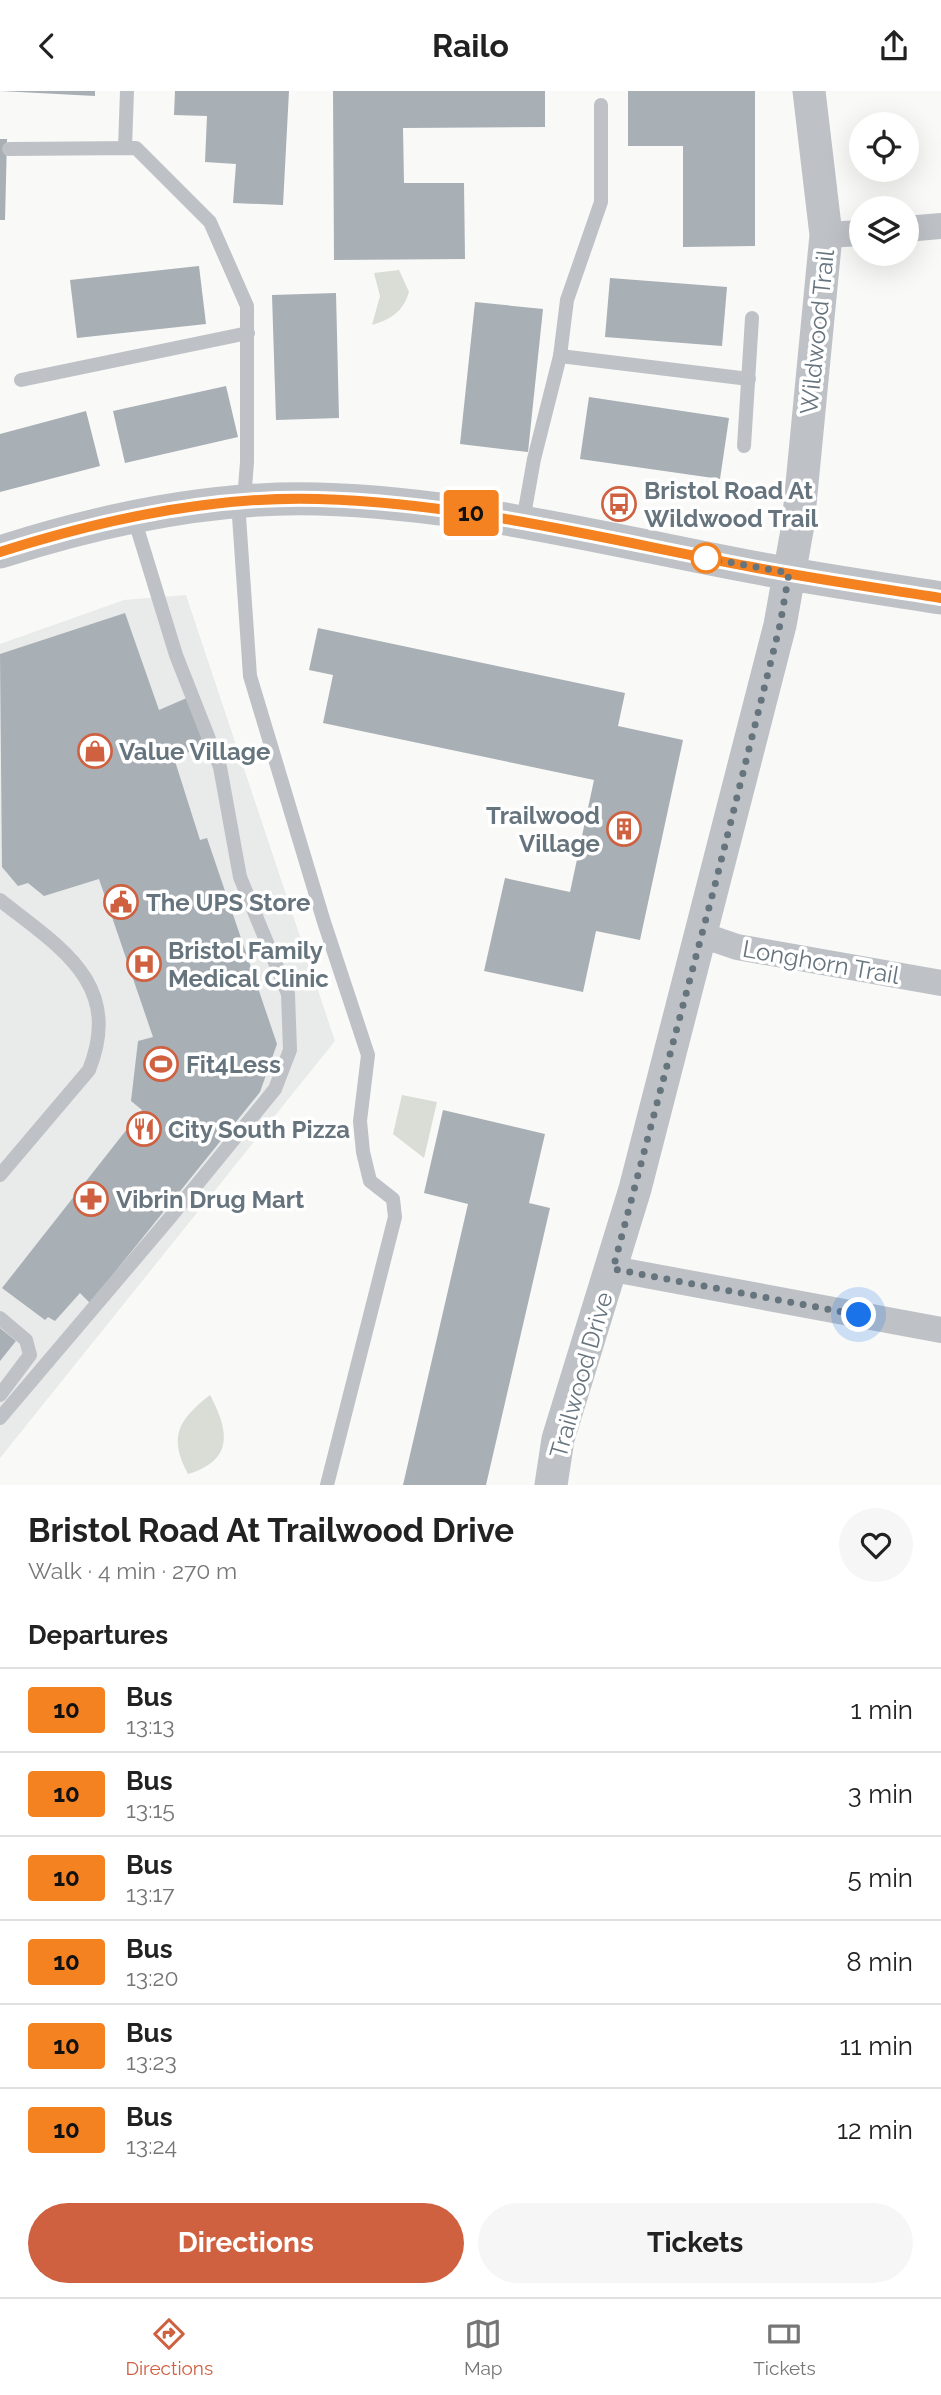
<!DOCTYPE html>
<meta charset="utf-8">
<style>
:root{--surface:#fff;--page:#f6f6f6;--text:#222;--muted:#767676;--line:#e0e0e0;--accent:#cf6040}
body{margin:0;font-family:Raleway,sans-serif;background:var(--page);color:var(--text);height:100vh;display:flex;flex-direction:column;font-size:26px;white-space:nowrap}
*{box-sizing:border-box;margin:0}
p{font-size:23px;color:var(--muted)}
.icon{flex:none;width:38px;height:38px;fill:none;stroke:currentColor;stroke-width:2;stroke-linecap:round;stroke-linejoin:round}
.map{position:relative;height:1394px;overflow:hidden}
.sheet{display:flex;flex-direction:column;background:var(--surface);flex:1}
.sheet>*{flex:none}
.badge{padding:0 14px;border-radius:5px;font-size:24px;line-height:46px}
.fabs{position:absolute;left:849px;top:21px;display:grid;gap:14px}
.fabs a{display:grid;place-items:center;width:70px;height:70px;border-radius:50%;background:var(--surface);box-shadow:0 7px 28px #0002;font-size:35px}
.you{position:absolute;width:35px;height:35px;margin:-18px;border:5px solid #fff;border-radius:50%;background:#1a73e8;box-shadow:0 0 0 10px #1a73e833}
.map>.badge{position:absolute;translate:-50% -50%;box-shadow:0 0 0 4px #fff}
h2{padding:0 28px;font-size:26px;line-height:63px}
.round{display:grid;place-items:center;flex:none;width:74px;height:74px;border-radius:37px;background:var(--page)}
.headline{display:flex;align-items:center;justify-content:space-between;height:119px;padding:0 28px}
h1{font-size:33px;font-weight:700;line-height:52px}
.cta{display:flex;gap:14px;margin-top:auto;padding:14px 28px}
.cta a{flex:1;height:80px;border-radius:42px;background:var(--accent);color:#fff;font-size:28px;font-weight:700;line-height:80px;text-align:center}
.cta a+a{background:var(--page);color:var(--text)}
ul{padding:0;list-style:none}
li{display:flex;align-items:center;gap:21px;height:84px;padding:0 28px;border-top:2px solid var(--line)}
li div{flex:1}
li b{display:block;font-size:26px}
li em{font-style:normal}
li .badge{min-width:77px;font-weight:700;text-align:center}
header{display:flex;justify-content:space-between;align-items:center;height:91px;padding:0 28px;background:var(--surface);font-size:32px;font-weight:700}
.dock{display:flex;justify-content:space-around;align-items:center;height:98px;border-top:2px solid var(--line);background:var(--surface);font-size:19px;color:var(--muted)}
.dock a{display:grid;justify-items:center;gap:4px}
.dock .selected{color:var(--accent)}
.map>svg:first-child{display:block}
.built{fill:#e9eaea}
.green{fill:#d9ddd6}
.building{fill:#a8afb5}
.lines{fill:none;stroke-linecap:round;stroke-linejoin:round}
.service{stroke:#bec2c6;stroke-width:14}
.minor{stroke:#bec2c6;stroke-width:26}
.tertiary{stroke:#bec2c6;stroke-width:33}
.line-casing{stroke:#fff;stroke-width:16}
.line{stroke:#f58220;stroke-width:10}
.walk{stroke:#66747e;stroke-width:7;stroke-dasharray:0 12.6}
.stop-dot{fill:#fff;stroke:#f58220;stroke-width:3.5}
.labels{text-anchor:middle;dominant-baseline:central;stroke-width:7;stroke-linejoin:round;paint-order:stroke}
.street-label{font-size:24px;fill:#66747e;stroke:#fff}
.poi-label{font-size:24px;font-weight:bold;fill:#66747e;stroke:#fff;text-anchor:start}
</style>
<header><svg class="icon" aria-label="back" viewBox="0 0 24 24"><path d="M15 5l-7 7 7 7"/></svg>Railo<svg class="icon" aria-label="share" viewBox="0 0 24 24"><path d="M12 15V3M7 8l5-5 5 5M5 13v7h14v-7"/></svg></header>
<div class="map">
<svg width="941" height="1394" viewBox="0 0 941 1394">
<rect width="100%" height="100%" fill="#f9f9f7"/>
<polygon class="built" points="186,504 335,950 0,1367 0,553 124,509"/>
<g class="green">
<path d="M399 179 409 201C403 221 391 228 372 234L380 205 374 182Z"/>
<polygon points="402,1004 437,1011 424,1067 393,1043"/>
<path d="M210 1304C229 1340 234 1369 188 1383 168 1346 178 1329 210 1304Z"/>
</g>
<g class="building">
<polygon points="0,0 95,0 95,5"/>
<polygon points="175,0 289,0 283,114 233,112 236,73 205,71 207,25 174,24"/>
<polygon points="333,0 545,0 545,36 403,37 404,92 464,92 465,168 334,169"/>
<polygon points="628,0 755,0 755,155 683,156 683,55 628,55"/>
<polygon points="0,48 7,48 5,129 0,129"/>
<polygon points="199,175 206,233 77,247 70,189"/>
<polygon points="610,187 727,196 722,255 605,246"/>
<polygon points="336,202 339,327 276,329 272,204"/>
<polygon points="475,211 543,218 528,361 460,353"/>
<polygon points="226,295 238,346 125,372 113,320"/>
<polygon points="589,306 729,327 720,388 580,368"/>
<polygon points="86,320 100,375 0,401 0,343"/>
<polygon points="125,522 159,619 189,606 207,654 174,667 200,749 207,747 277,953 260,1001 90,1212 80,1202 55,1230 48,1226 45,1229 2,1197 142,1019 131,1010 138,950 153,946 99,788 44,805 28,792 18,795 2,776 0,563"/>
<polygon points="318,537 625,602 618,635 683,649 640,849 596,840 583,901 484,880 505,787 570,801 594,689 323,632 333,584 309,579"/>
<polygon points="443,1019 545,1043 529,1112 550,1117 486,1394 403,1394 468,1113 424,1102"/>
<polygon points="0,1237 16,1250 0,1270"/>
</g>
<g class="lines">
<g class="service">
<polyline points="125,57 127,0"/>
<polyline points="9,58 136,57 210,131 247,215 247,371 244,410"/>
<polyline points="560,265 749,288"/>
<polyline points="21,289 248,242"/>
<polyline points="744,355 752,227"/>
<polyline points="238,411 250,585 324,831 368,964 360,1030 363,1061 370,1090 393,1108 395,1126 327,1394"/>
<polyline points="523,430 534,368 560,265 567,209 601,111 601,14"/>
<path d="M0 809C59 856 124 892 89 979L0 1084"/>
<polyline points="0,1227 26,1249 30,1264 0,1304"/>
<polyline points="0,1327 168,1129 275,998 290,959 288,903 240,786 220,676 176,564 134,427"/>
</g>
<g class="minor">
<polyline points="906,138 941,135"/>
<polyline points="826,144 861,142"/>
<polyline points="702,844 737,856 941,892"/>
<polyline points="613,1178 941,1239"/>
</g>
<g class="tertiary">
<path d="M0 461C100 429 212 405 318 408 466 412 608 449 752 476 815 488 878 497 941 507"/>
<polyline points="551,1394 558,1348 635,1098 780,534 798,434 826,144 809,0"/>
</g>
</g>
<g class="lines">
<g class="line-casing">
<path id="line" d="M0 461C100 429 212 405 318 408 466 412 608 449 752 476 815 488 878 497 941 507"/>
</g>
<use href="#line" class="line"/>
<polyline class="walk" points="706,467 700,466 789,482 780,534 716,790 613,1178 859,1224"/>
</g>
<defs>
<g id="bus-ring" transform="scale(1.75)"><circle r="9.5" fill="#fff" stroke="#cf6040" stroke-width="1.5"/><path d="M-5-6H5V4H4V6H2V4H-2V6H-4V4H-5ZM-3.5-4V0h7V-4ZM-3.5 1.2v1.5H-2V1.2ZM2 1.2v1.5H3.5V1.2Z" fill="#cf6040"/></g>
<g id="shop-ring" transform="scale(1.75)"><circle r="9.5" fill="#fff" stroke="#cf6040" stroke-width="1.5"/><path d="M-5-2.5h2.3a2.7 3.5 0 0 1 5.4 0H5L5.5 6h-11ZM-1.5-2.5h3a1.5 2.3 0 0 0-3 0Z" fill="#cf6040"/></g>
<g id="building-ring" transform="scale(1.75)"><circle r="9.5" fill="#fff" stroke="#cf6040" stroke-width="1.5"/><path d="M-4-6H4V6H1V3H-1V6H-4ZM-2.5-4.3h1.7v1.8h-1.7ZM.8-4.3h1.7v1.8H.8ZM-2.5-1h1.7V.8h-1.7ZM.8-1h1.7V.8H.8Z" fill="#cf6040"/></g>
<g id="civic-ring" transform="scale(1.75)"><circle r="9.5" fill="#fff" stroke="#cf6040" stroke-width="1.5"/><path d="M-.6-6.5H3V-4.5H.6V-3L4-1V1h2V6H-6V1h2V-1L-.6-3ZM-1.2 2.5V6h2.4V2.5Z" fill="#cf6040"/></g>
<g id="hospital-ring" transform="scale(1.75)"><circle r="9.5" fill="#fff" stroke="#cf6040" stroke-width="1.5"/><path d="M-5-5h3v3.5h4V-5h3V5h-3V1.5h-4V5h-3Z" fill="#cf6040"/></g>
<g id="stadium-ring" transform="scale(1.75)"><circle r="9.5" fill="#fff" stroke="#cf6040" stroke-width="1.5"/><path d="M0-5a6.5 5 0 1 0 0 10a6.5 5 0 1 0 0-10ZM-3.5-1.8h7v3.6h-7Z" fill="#cf6040"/></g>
<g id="restaurant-ring" transform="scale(1.75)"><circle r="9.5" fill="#fff" stroke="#cf6040" stroke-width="1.5"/><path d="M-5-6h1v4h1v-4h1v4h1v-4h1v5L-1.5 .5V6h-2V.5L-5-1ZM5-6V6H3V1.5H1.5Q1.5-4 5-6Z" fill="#cf6040"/></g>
<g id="pharmacy-ring" transform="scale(1.75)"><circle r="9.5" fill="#fff" stroke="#cf6040" stroke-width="1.5"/><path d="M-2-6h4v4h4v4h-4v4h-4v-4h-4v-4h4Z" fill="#cf6040"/></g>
</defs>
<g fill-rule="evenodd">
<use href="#bus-ring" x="619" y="413"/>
<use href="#shop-ring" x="95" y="660"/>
<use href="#building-ring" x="624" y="738"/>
<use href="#civic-ring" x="121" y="811"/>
<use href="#hospital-ring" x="144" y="873"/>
<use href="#stadium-ring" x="161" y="973"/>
<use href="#restaurant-ring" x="144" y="1038"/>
<use href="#pharmacy-ring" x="91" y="1108"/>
</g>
<circle class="stop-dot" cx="706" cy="467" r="14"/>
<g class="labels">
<g class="street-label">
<text transform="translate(817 241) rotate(-84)">Wildwood Trail</text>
<text transform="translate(821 871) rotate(10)">Longhorn Trail</text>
<text transform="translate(581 1284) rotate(-74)">Trailwood Drive</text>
</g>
<g class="poi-label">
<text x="644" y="399">Bristol Road At<tspan x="644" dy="28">Wildwood Trail</tspan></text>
<text x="119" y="660">Value Village</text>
<text x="600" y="724" text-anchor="end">Trailwood<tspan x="600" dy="28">Village</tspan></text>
<text x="146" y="811">The UPS Store</text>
<text x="168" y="859">Bristol Family<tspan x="168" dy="28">Medical Clinic</tspan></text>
<text x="186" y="973">Fit4Less</text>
<text x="168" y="1038">City South Pizza</text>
<text x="116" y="1108">Vibrin Drug Mart</text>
</g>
</g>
</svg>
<div class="fabs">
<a><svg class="icon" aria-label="locate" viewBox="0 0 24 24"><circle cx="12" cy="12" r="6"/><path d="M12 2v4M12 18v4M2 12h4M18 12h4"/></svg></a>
<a><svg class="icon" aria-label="layers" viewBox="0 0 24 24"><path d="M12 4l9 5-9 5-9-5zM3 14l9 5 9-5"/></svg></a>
</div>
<div class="you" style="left:859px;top:1224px"></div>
<b class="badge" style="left:471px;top:422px;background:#f58220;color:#111">10</b>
</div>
<section class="sheet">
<div class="headline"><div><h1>Bristol Road At Trailwood Drive</h1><p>Walk · 4 min · 270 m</p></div><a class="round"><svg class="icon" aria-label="heart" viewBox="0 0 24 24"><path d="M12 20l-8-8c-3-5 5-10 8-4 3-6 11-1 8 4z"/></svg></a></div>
<h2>Departures</h2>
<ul>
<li><span class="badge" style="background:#f58220;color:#111">10</span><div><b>Bus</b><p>13:13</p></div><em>1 min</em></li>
<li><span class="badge" style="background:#f58220;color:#111">10</span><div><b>Bus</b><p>13:15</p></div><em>3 min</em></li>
<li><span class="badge" style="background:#f58220;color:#111">10</span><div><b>Bus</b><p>13:17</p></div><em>5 min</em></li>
<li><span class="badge" style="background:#f58220;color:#111">10</span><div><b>Bus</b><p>13:20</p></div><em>8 min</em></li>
<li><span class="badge" style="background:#f58220;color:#111">10</span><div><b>Bus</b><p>13:23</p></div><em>11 min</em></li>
<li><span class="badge" style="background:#f58220;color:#111">10</span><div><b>Bus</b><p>13:24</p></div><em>12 min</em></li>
</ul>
<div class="cta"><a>Directions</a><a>Tickets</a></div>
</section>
<nav class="dock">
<a class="selected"><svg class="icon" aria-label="directions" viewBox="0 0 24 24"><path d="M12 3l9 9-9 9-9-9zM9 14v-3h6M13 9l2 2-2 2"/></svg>Directions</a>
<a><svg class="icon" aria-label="map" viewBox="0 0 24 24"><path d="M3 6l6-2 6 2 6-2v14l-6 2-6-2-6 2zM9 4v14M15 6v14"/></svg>Map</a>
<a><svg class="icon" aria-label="tickets" viewBox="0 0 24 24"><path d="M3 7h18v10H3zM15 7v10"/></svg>Tickets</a>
</nav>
